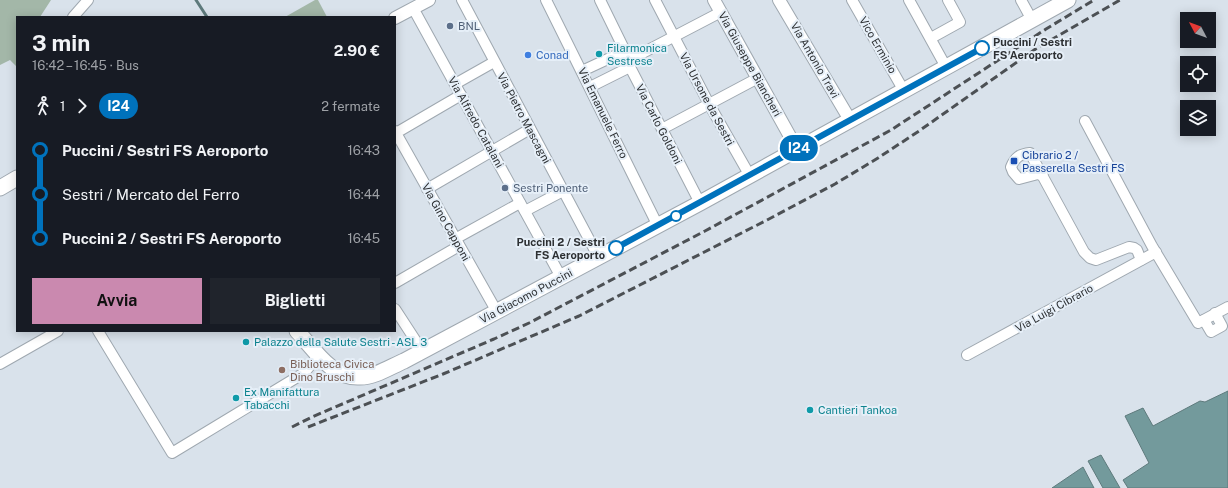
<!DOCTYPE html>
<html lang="it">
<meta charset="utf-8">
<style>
:root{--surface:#171b24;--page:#20242c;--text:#f1f3f6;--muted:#9ea1a6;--accent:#ca89af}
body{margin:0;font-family:"Public Sans",sans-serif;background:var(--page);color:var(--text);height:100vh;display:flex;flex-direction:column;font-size:15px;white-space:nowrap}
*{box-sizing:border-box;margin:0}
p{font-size:13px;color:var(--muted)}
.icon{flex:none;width:22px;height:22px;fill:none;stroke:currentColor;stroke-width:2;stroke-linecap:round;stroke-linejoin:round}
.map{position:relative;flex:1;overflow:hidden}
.panel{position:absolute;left:16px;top:16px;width:380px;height:316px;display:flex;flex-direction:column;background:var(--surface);border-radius:0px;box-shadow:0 2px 10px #0003}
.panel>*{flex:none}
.badge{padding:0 8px;border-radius:13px;font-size:14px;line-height:26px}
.needle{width:26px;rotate:311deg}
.controls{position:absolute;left:1180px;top:12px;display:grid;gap:8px}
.controls a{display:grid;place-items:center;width:36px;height:36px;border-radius:0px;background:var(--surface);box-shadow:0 2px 10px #0003;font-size:20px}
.map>.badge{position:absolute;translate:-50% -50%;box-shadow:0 0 0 2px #fff}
.legs{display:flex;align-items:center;gap:6px;height:44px;padding:0 16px;font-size:13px}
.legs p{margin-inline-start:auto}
.headline{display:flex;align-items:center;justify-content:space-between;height:68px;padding:0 16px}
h1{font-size:22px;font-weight:700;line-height:30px}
.action{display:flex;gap:8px;margin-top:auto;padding:8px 16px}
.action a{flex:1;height:46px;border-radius:0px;background:var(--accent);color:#111;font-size:16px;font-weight:700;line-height:46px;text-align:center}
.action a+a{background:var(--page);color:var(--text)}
ul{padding:0 16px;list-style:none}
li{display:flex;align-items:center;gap:14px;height:44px;font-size:15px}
li i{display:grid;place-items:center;width:6px;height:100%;margin:0 5px;background:currentColor}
li i::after{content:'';width:10px;height:10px;margin:-5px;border:3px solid;border-radius:50%;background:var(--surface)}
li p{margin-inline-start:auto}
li:first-child i{background:linear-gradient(#0000 50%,currentColor 0)}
li:last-child i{background:linear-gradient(currentColor 50%,#0000 0)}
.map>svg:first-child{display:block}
.green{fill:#a3b7a8}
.water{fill:#739a9c;stroke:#5e7a7c}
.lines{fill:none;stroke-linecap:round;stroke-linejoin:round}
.stream{stroke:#5e7a7c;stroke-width:3}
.minor-casing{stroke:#9fa8b0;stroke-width:12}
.tertiary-casing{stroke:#9fa8b0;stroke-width:14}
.primary-casing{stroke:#9fa8b0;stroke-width:17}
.minor{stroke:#fff;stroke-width:10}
.tertiary{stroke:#fff;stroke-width:12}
.primary{stroke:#fff;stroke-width:15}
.rail{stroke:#4c5054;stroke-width:3;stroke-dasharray:8 4;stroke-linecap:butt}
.line-1-casing{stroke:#fff;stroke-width:9}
.line-1{stroke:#0072bc;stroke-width:6}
.service-dot{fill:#5c6f8a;stroke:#e6eff8;stroke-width:1.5}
.stop-1-dot{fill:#fff;stroke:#0072bc;stroke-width:2}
.culture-dot{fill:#0f9aa8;stroke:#e6eff8;stroke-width:1.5}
.shop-dot{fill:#3f7fe0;stroke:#e6eff8;stroke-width:1.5}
.transit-dot{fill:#1a4fb4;stroke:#e6eff8;stroke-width:1.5}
.education-dot{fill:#8d6e63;stroke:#e6eff8;stroke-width:1.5}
.labels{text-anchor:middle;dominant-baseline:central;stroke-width:4;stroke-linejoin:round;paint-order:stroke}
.service-label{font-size:11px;fill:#4e5e75;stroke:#e6eff8;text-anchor:start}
.stop-label{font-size:11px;font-weight:bold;fill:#2d3033;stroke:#e6eff8;text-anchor:start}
.street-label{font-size:11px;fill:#2d3033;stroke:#e6eff8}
.culture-label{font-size:11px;fill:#0d838f;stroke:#e6eff8;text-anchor:start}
.shop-label{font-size:11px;fill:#366cbe;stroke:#e6eff8;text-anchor:start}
.transit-label{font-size:11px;fill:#164399;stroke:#e6eff8;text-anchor:start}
.education-label{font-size:11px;fill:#785e54;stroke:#e6eff8;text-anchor:start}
</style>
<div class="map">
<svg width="1228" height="488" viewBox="0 0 1228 488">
<rect width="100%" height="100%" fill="#d9e2eb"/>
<g class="green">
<polygon points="0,0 51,0 40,17 17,17 17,67 10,60 0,65"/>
<polygon points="315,0 318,0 327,17 285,17"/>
</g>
<g class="water">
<polygon points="1228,391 1228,488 1128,488 1123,480 1149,463 1125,416 1143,408 1153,426 1200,401 1205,402"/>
<polygon points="1101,455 1120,488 1103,488 1088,461"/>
<polygon points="1083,467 1094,488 1052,488"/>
</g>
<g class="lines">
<polyline class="stream" points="196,0 207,17"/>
<g class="minor-casing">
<g id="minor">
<polyline points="462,0 599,258"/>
<polyline points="546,0 658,226"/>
<polyline points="600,0 625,51 630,67 700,203"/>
<polyline points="655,0 709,104 750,176"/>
<polyline points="852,0 904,91"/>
<polyline points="909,0 946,67"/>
<polyline points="1021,0 1032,20"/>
<polyline points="413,8 561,277"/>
<polyline points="73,17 88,0"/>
<polyline points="931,38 960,22 948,0"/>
<polyline points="629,60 721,12"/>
<polyline points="582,71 625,51"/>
<polyline points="455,84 494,62"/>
<polyline points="590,87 630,67"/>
<polyline points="461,95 396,133 497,312"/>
<polyline points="1085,121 1152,246 1198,323 1228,307"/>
<polyline points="662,129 758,78"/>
<path d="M1043 176 1038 174 1019 179 1013 172 1011 167C1015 157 1020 154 1030 153L1084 252 1090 258 1096 260 1129 247 1134 248 1137 250 1141 260"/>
<polyline points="427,189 530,129"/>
<polyline points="525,211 563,191"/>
<polyline points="455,239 520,203"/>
<polyline points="395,283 459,246"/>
<polyline points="395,309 423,352"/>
<polyline points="1204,320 1211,332 1222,326 1215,313"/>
<polyline points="98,331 172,453 304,373 319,355"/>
<polyline points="967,355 1156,252"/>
<polyline points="0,364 58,331"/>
</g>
</g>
<g class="tertiary-casing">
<g id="tertiary">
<polyline points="714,0 797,149"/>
<polyline points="779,0 850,120"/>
<polyline points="395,18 429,0"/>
<polyline points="395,132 395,134"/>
</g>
</g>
<g class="primary-casing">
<g id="primary">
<polyline points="0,188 17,178"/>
<path d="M297 331C314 349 332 379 360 377 375 377 390 367 404 361L700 203 1068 0"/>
</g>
</g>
<use href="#minor" class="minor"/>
<use href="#tertiary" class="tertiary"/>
<use href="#primary" class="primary"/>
<g class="rail">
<polyline points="292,427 312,417 494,339 529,323 705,231 891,130 1046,29 1094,0"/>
<polyline points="308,427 443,374 579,316 769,219 835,184 878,158 919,131 1037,48 1120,0"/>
</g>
</g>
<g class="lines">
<g class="line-1-casing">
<polyline id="line-1" points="616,248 982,48"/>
</g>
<use href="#line-1" class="line-1"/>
</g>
<g class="service-dot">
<circle cx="450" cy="26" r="4"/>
<circle cx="505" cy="188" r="4"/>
</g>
<g class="stop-1-dot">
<circle cx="982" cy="48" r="7"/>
<circle cx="676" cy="216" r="5"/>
<circle cx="616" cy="248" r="7"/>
</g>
<g class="culture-dot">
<circle cx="599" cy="54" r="4"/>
<circle cx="246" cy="342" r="4"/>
<circle cx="236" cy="398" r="4"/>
<circle cx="810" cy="410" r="4"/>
</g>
<circle class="shop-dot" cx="528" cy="55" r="4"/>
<rect class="transit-dot" x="1010" y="157" width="8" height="8" rx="2"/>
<circle class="education-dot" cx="282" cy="370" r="4"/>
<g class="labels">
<g class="service-label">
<text x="458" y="26">BNL</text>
<text x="513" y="188">Sestri Ponente</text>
</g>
<g class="stop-label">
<text x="993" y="42">Puccini / Sestri<tspan x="993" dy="13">FS Aeroporto</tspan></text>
<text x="605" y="242" text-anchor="end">Puccini 2 / Sestri<tspan x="605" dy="13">FS Aeroporto</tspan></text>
</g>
<g class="street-label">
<text transform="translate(878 45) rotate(60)">Vico Erminio</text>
<text transform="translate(815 60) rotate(60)">Via Antonio Travi</text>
<text transform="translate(750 64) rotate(61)">Via Giuseppe Biancheri</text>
<text transform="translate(707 99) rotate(62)">Via Ursone da Sestri</text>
<text transform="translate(603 113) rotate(64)">Via Emanuele Ferro</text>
<text transform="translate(524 118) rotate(62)">Via Pietro Mascagni</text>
<text transform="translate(476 122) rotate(61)">Via Alfredo Catalani</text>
<text transform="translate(659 124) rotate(63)">Via Carlo Goldoni</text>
<text transform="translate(446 222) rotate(61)">Via Gino Capponi</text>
<text transform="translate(526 296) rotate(-28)">Via Giacomo Puccini</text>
<text transform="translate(1054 308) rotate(-29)">Via Luigi Cibrario</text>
</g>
<g class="culture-label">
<text x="607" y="48">Filarmonica<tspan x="607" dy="13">Sestrese</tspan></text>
<text x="254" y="342">Palazzo della Salute Sestri - ASL 3</text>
<text x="244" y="392">Ex Manifattura<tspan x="244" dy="13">Tabacchi</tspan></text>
<text x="818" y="410">Cantieri Tankoa</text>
</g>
<g class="shop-label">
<text x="536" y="55">Conad</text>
</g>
<g class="transit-label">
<text x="1022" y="155">Cibrario 2 /<tspan x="1022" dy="13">Passerella Sestri FS</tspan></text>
</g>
<g class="education-label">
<text x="290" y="364">Biblioteca Civica<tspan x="290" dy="13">Dino Bruschi</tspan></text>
</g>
</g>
</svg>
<div class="controls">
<a><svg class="needle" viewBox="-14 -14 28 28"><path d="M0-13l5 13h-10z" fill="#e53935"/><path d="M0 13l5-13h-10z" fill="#9ea1a6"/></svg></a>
<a><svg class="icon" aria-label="locate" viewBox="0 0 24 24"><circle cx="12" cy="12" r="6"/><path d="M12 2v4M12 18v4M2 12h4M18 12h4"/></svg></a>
<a><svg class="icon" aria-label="layers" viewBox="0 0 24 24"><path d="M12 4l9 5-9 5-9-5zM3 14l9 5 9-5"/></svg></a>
</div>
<b class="badge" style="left:799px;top:148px;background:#0072bc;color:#fff">I24</b>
<section class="panel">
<div class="headline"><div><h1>3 min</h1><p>16:42 – 16:45 · Bus</p></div><b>2.90 €</b></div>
<div class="legs"><svg class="icon" aria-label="walk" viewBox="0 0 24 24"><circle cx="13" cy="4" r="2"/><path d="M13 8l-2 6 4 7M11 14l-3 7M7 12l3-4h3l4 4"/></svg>1<svg class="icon" aria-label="forward" viewBox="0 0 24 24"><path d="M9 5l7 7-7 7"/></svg><b class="badge" style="background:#0072bc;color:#fff">I24</b><p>2 fermate</p></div>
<ul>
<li><i style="color:#0072bc"></i><b>Puccini / Sestri FS Aeroporto</b><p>16:43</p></li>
<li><i style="color:#0072bc"></i><span>Sestri / Mercato del Ferro</span><p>16:44</p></li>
<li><i style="color:#0072bc"></i><b>Puccini 2 / Sestri FS Aeroporto</b><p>16:45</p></li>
</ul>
<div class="action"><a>Avvia</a><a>Biglietti</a></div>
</section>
</div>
